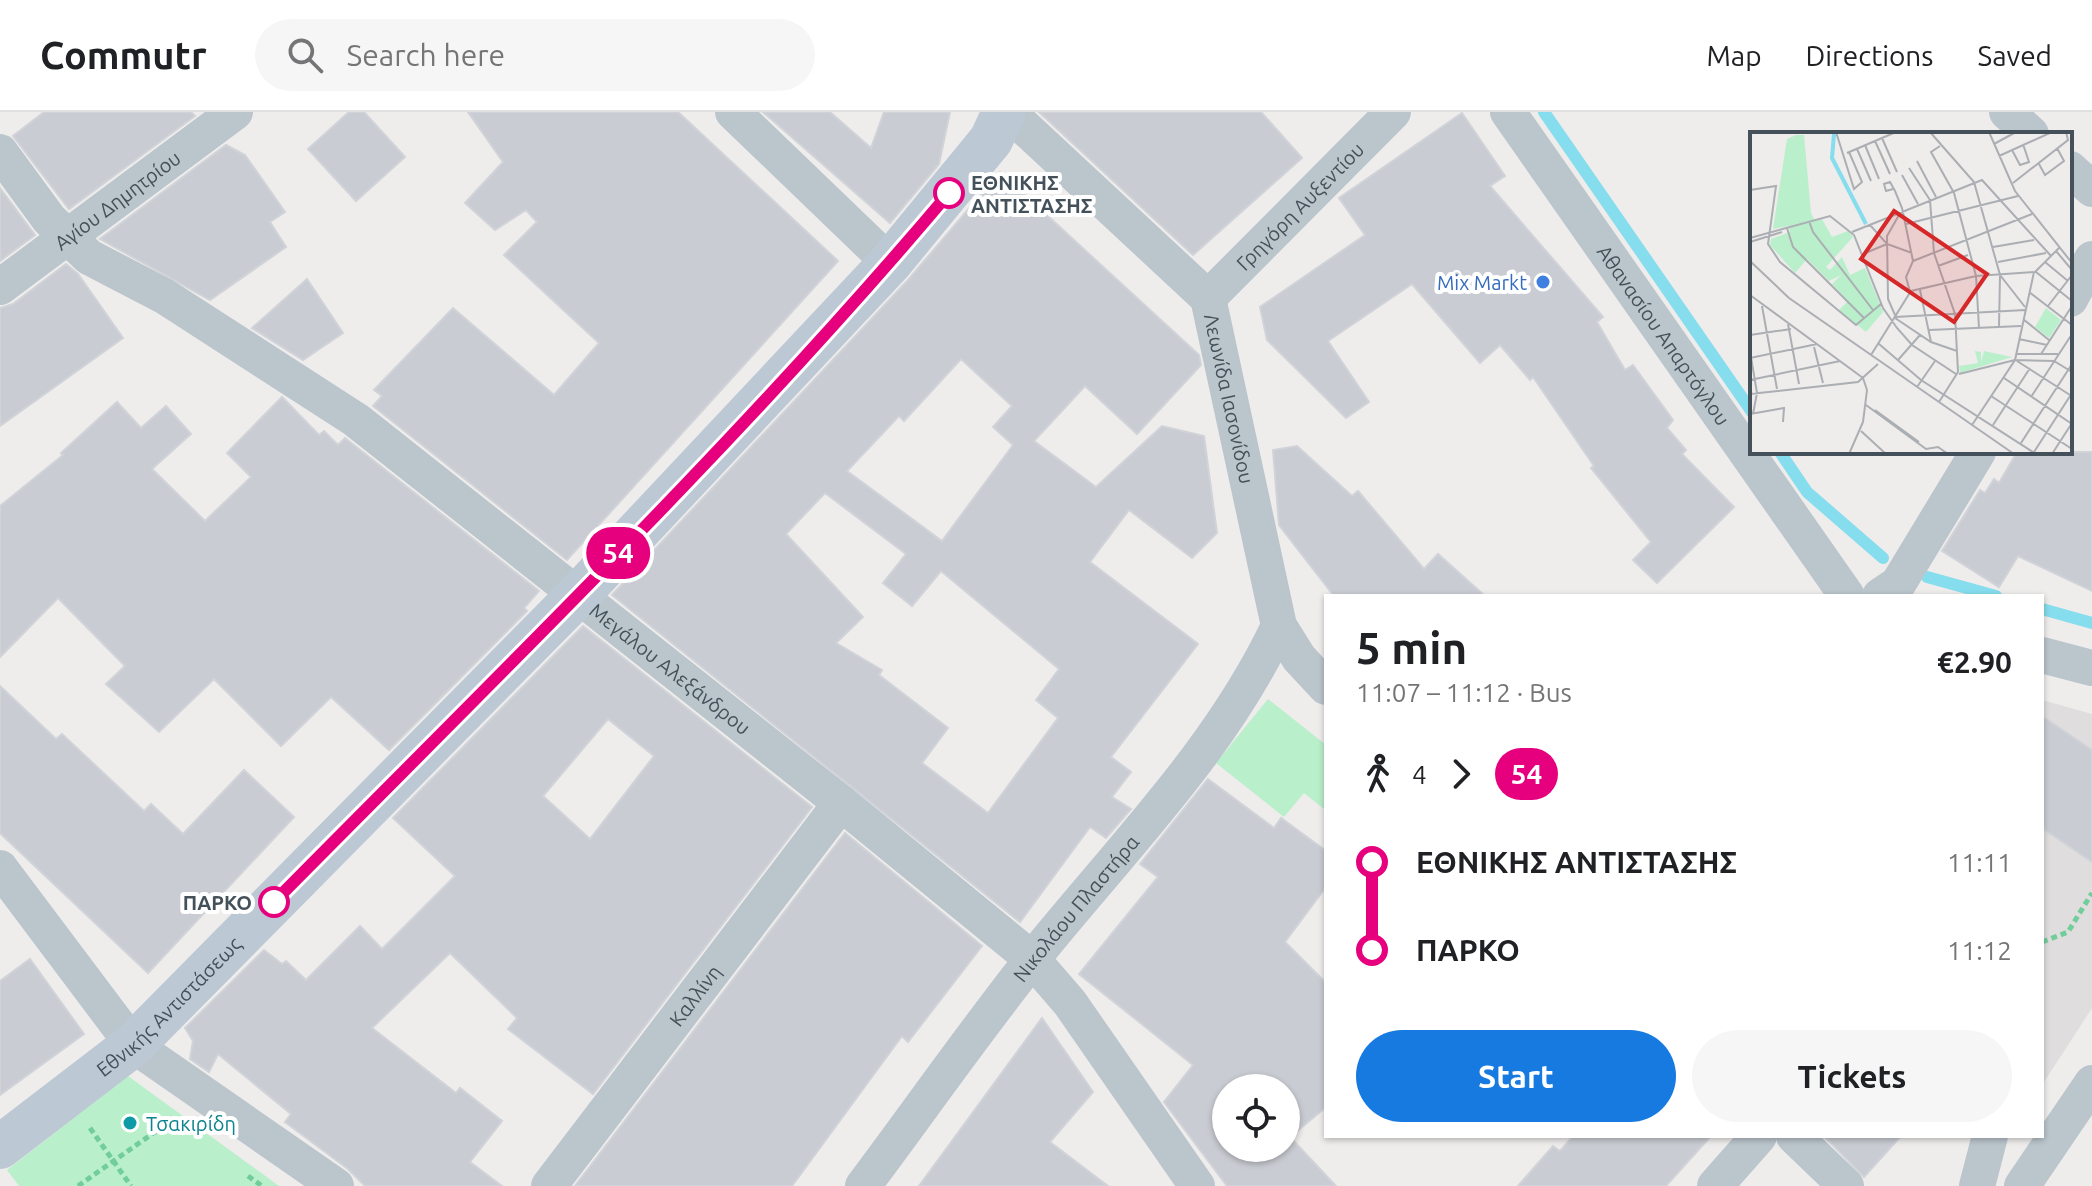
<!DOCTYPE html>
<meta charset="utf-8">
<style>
:root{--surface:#fff;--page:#f6f6f6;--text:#202124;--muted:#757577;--line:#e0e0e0;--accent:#167ae0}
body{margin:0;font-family:Ubuntu,sans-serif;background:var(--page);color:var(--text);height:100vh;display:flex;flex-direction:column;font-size:30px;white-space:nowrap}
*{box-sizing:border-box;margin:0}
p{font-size:26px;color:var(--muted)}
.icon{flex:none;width:44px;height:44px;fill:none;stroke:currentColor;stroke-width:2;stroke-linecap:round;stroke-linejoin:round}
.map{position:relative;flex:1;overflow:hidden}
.sheet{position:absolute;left:1324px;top:482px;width:720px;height:544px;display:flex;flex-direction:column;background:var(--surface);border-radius:0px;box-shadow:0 2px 6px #0004}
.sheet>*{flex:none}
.badge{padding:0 16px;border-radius:26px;font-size:28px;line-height:52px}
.controls{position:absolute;left:1212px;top:962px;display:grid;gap:16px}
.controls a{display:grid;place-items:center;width:88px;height:88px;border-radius:50%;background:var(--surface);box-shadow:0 2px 6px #0004;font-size:40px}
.map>.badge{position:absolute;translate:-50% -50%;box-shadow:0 0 0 4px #fff}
.legs{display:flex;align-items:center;gap:12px;height:88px;padding:0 32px;font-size:26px}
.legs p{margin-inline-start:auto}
.head{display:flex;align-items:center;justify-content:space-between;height:136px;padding:0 32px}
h1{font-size:44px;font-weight:700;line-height:60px}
.primary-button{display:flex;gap:16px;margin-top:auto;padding:16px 32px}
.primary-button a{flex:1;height:92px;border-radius:48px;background:var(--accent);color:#fff;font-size:32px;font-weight:700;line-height:92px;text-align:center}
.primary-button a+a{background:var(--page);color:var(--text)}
ul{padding:0 32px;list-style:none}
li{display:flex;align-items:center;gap:28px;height:88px;font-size:30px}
li i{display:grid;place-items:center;width:12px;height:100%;margin:0 10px;background:currentColor}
li i::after{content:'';width:20px;height:20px;margin:-10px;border:6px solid;border-radius:50%;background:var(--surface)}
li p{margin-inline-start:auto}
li:first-child i{background:linear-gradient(#0000 50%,currentColor 0)}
li:last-child i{background:linear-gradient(currentColor 50%,#0000 0)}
header{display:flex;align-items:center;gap:48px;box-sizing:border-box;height:112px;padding:0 40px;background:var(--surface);border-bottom:2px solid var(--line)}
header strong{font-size:38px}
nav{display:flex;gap:44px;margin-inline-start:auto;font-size:28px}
.search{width:560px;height:72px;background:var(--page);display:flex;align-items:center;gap:20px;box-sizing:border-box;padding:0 28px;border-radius:44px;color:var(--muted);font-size:30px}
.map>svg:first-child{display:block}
.education{fill:#e0dddf}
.green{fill:#b9efcb}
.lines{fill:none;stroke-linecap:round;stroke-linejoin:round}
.stream{stroke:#85dded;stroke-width:12}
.building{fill:#c9ccd2;stroke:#d0d3d8;stroke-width:2;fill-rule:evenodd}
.path{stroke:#71cd9a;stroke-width:5;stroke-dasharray:6 4;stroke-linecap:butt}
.street{stroke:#bac5cc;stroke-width:36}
.secondary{stroke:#bcc9d4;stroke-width:44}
.line-1-casing{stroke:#fff;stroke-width:18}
.line-1{stroke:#e6007e;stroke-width:12}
.stop-1-dot{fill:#fff;stroke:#e6007e;stroke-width:4}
.shop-dot{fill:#3f7fe0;stroke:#fff;stroke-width:3}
.culture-dot{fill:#0f9aa8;stroke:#fff;stroke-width:3}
.labels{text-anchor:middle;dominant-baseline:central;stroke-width:8;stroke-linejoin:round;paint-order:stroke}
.stop-label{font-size:20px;font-weight:bold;fill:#45515a;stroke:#fff;text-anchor:start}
.street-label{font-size:20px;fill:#45515a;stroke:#fff}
.shop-label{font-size:20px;fill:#366cbe;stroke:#fff;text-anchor:end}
.culture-label{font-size:20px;fill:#0d838f;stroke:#fff;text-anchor:start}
.inset-river{fill:none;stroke:#85dded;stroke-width:4}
.inset-road{fill:none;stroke:#abaeb2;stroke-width:2}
.view{fill:#d62828;fill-opacity:0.15;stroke:#d62828;stroke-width:4}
.inset-edge{fill:none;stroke:#45515a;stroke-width:4}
</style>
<header>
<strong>Commutr</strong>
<div class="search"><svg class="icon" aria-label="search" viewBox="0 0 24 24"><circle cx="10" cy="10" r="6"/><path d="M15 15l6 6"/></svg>Search here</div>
<nav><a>Map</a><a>Directions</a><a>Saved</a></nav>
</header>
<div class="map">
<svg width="2092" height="1074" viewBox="0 0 2092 1074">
<rect width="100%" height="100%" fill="#efecec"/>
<polygon class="education" points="2042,588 2092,602 2092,896 2042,973"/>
<g class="green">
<polygon points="1268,587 1326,633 1324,697 1304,681 1284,705 1216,651"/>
<polygon points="128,964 279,1074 19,1074 7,1058"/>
</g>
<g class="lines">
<g class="stream">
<polyline points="1544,0 1752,300"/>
<polyline points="1780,340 1807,380 1883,446"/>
<polyline points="1927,465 1996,484"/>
<polyline points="2042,497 2092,511"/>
</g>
</g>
<g class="building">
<polygon points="44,0 191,0 195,4 69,97 13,24"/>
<polygon points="349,0 364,0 405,45 356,89 308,37"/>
<polygon points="468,0 678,0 838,149 567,448 373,294 382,284 374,278 453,196 554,283 599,231 504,143 537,110 526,98 495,118 465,91 503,50"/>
<polygon points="763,0 830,0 871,36 884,0 950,0 939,52 890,111"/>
<polygon points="1039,0 1261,0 1302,46 1193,143"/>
<polygon points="1462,1 1505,64 1490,74 1603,205 1597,210 1625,258 1633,253 1673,308 1667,316 1686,338 1682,342 1734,395 1657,471 1633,448 1651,430 1591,356 1594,354 1533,265 1530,268 1500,233 1480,251 1412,172 1328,229 1369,290 1346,306 1267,228 1260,195 1365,123 1339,86"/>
<polygon points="226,33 245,43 285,100 270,110 286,135 210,188 100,127"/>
<path d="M1000 60 1199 243 1201 253 1137 322 1085 274 1034 329 1096 375 1162 314 1204 324 1217 421 1192 446 1129 398 1090 450 1198 532 1111 645 1131 660 1112 685 1131 697 1106 726 1090 715 1020 810 612 483 908 168ZM961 247 1012 294 993 315 1013 333 942 429 847 359 899 304 904 309ZM825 381 906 442 883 471 912 494 941 459 1059 557 1036 588 1058 606 988 701 922 651 948 616 879 563 882 558 836 531 863 505 786 422Z"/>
<polygon points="0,76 35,123 0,149"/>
<polygon points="66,152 78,162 123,226 0,314 0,196 13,192"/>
<polygon points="307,167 343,221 303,248 252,216"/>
<polygon points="282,285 319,323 324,319 338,333 345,326 539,479 524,496 527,499 389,638 331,585 281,634 214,567 159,620 106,572 125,554 58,486 0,545 0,394 63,343 61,341 117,290 141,316 166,294 191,322 152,357 205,409 251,365 227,341"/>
<polygon points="1297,334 1352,384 1358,379 1424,457 1438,442 1485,484 1334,484 1279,413 1273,338"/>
<polygon points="2017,340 2092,340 2092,479 2018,444 1999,475 1942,439 1980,378 1985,381 1994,367 1999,371"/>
<path d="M583 514 812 695 593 982 508 917 517 906 450 841 372 916 456 981 460 976 502 1009 470 1050 502 1074H365L348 1057 285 1010 291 1002 218 942 209 960 190 947 193 929 185 916 264 838 282 852 286 849 306 868 360 814 382 837 455 764 393 706ZM608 607 654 644 590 727 543 684Z"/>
<polygon points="0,574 56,627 62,622 144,699 151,692 183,722 244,658 294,705 148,861 0,721"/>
<polygon points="2042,604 2092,638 2092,750 2042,716"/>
<path d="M1208 667 1274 716 1281 706 1326 739V775L1285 830 1326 871V995L1290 1025 1336 1074H1227L1164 990 1193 953 1079 862 1158 765 1140 752ZM1226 976H1286V1036H1226Z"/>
<polygon points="845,721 982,834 908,930 902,924 792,1074 575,1074"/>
<polygon points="30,847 84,922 0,983 0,869"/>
<polygon points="1042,906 1093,980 1050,1030 1108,1074 919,1074"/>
<polygon points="1573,1024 1711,1024 1666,1074 1518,1074 1553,1034 1560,1039"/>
<polygon points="1824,1024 1901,1024 1864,1065"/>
</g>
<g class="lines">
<g class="path">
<polyline points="2042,830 2068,820 2092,781"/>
<polyline points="90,1016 131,1074"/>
<polyline points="248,1064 262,1074"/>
<polyline points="78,1074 172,1008"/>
</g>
<g class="street">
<polyline points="733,0 890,151"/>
<path id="s1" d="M1008 0 1208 186 1279 514 1299 546 1326 575"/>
<path id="s2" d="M1508 0 1847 484"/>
<polyline points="2007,0 2031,22"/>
<path id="s3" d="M0 40 49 107 89 145 164 184 356 308 841 691 1032 847 1070 891 1197 1074"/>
<polyline points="2070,57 2092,77"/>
<path id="s4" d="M0 175 235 0"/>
<path id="s5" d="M1208 186 1393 0"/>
<polyline points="2070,187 2092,147"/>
<polyline points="1880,484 1898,472 1978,340"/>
<polyline points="2042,543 2092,556"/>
<polyline points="0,756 133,933 336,1074"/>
<polyline points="1794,1024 1846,1074"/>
<path id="s6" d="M549 1074 841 691"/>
<path id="s7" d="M863 1074C920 998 975 919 1034 845 1120 738 1220 639 1279 514"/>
<polyline points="1715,1074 1759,1024"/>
<polyline points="1977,1074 1990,1024"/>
<polyline points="2022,1074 2092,971"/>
</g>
<path class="secondary" id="s8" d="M0 1035 133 933 579 482 890 151 991 28 1004 0"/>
</g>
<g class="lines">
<g class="line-1-casing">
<path id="line-1" d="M274 790C503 558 739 330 949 81"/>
</g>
<use href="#line-1" class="line-1"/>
</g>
<g class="stop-1-dot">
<circle cx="949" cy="81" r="14"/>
<circle cx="274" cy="790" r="14"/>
</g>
<circle class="shop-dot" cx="1543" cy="170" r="8"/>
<circle class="culture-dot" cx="130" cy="1011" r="8"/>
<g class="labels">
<g class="stop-label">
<text x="971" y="70">ΕΘΝΙΚΗΣ<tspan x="971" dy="23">ΑΝΤΙΣΤΑΣΗΣ</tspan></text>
<text x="252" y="790" text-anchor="end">ΠΑΡΚΟ</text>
</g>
<g class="street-label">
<text stroke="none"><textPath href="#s4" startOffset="146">Αγίου Δημητρίου</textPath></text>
<text stroke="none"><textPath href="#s5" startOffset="130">Γρηγόρη Αυξεντίου</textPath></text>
<text stroke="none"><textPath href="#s2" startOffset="272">Αθανασίου Απαρτόγλου</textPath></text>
<text stroke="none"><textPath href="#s1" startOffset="376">Λεωνίδα Ιασονίδου</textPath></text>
<text stroke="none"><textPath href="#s3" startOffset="852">Μεγάλου Αλεξάνδρου</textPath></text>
<text stroke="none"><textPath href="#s7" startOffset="350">Νικολάου Πλαστήρα</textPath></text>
<text stroke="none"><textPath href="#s6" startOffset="240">Καλλίνη</textPath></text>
<text stroke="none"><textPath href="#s8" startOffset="220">Εθνικής Αντιστάσεως</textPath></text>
</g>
<g class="shop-label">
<text x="1527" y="170">Mix Markt</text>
</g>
<g class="culture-label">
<text x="146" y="1011">Τσακιρίδη</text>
</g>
</g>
<g transform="translate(1750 20)">
<rect width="322" height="322" fill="#efecec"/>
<path d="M46 3H54L61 81 65 89 72 87 82 105 98 99 103 105 76 135 80 138 92 125 100 143 115 136 133 180 116 200 89 178 98 169 82 152 91 143 79 149 57 127 45 141 20 113 21 107 40 100 39 94 23 97 37 7ZM296 176 311 188 299 206 285 195ZM225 219 231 220V230L234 219 262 225 210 241 209 234 228 231Z" fill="#b9efcb"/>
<path class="inset-river" d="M84 2 82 26 116 92"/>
<path class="inset-road" d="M86 0 104 57 112 50 99 20M180 0 224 50 250 143 249 195M239 0 265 59 322 131M132 6 147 40M125 9 140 42M244 12 266 0M115 13 129 47M190 14 181 20 204 61 226 144 229 196M107 17 121 49M262 18 270 33 279 30 273 12M97 21 146 0M249 24 302 0M167 29 186 65M289 32 295 43 314 29 307 16M159 36 180 68 184 121 205 182 208 240 189 270M152 43 168 72M263 51 318 8 316 0M143 57 136 59 134 52 140 50 145 59 152 76 163 129M0 58 26 54 18 112 30 130 106 193 131 172M59 89 63 100 123 178M156 92 268 64M120 93 137 112 162 121M37 96 43 115 114 186M102 100 232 48 301 124M0 106 80 84 104 103 133 176 147 196 162 213 206 242M0 110 32 100M243 115 284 108M306 119 322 138M113 122 137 112M0 129 39 166 264 322M163 129 282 82M248 130 296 121M295 130 318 149M188 134 218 123M286 140 322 169M250 143 275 175M170 158 181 210M160 160 156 145 163 129M279 160 322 193M0 163 113 246M12 174 27 257M298 174 322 143M145 183 138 167 137 104 149 83M145 185 275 178M145 186 181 210 207 219M273 187 299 208M38 192 49 252M179 198 271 194M0 203 41 197M269 207 297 213M129 212 171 248 286 322M64 215 73 251M0 219 7 261 3 282M267 222H308M291 222 322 174M121 223 161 159 226 144 285 140 309 116M0 226 67 212M148 228 170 203M267 229 320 263M209 242 265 228 304 229 322 240M254 246 322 292M0 248 90 229M167 255 185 229M0 262 108 250 128 232M241 264 322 317M281 265 322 202M116 273 176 317 188 315 198 322M125 278 169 310M0 282 34 276 33 290M222 293 265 228 284 140M243 293 280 236M111 299 136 322M271 311 322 232M284 320 322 261M99 322 113 290 117 258 113 246M302 322 322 291"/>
<path class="view" d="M144 79 237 142 204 190 111 127Z"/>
<rect width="322" height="322" class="inset-edge"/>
</g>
</svg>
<div class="controls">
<a><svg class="icon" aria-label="locate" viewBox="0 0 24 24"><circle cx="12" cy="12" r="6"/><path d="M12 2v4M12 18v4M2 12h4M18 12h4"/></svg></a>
</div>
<b class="badge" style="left:618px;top:441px;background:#e6007e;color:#fff">54</b>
<section class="sheet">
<div class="head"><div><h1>5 min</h1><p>11:07 – 11:12 · Bus</p></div><b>€2.90</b></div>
<div class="legs"><svg class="icon" aria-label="walk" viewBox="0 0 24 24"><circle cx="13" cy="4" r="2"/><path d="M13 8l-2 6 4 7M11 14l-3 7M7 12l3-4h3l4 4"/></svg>4<svg class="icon" aria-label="forward" viewBox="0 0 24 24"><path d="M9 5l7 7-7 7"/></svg><b class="badge" style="background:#e6007e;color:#fff">54</b></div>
<ul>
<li><i style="color:#e6007e"></i><b>ΕΘΝΙΚΗΣ ΑΝΤΙΣΤΑΣΗΣ</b><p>11:11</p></li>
<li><i style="color:#e6007e"></i><b>ΠΑΡΚΟ</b><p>11:12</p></li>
</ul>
<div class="primary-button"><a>Start</a><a>Tickets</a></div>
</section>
</div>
